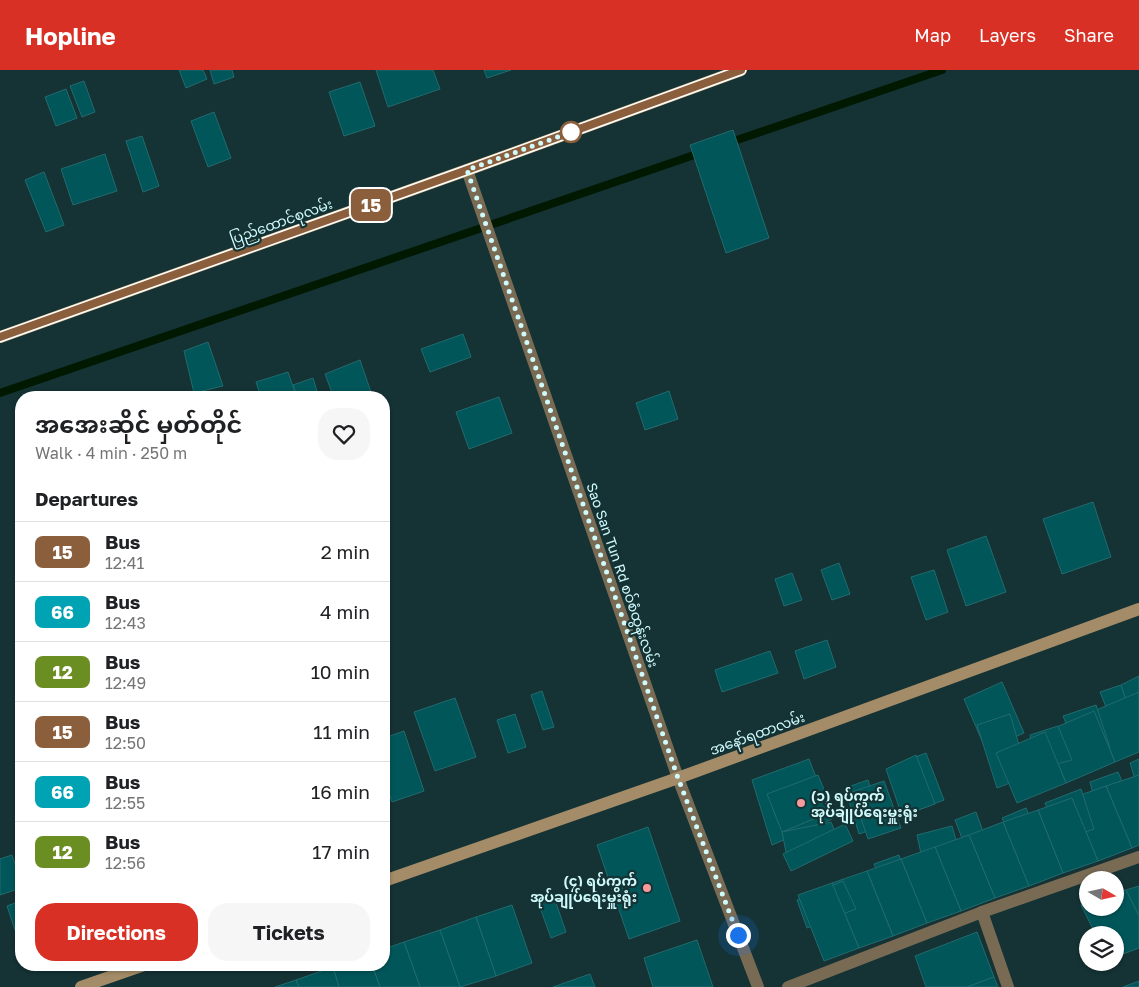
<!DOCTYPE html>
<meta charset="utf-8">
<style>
:root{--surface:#fff;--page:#f6f6f6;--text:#202124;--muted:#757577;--line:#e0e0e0;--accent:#d93025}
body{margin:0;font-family:"Golos Text","Noto Sans Myanmar",sans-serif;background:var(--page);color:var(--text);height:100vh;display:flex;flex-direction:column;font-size:19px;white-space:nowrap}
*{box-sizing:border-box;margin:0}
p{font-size:16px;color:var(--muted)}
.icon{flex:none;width:28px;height:28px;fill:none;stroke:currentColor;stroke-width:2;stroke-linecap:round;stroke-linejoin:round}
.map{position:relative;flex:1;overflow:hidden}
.sheet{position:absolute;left:15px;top:321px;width:375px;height:580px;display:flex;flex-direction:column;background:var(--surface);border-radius:20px;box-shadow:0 1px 4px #0004}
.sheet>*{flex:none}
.badge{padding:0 10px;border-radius:8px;font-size:18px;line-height:32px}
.needle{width:32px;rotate:99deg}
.tools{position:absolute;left:1079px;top:801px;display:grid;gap:10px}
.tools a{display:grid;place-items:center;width:45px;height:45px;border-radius:50%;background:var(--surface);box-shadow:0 1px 4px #0004;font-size:25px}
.you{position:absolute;width:25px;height:25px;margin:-12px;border:4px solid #fff;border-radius:50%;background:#1a73e8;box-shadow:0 0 0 8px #1a73e833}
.map>.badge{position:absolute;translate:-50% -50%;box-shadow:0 0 0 2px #fff}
h2{padding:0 20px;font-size:19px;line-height:45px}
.round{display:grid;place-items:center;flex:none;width:52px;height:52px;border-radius:20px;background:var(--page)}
.headline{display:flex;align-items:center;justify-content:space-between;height:85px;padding:0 20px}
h1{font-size:24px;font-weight:700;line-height:38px}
.primary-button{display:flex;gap:10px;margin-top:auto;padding:10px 20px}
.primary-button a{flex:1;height:58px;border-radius:20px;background:var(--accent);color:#fff;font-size:20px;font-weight:700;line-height:58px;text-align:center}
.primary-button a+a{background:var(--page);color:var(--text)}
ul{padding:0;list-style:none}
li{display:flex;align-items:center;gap:15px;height:60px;padding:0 20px;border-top:1px solid var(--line)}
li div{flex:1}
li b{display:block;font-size:19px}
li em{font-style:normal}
li .badge{min-width:55px;font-weight:700;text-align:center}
header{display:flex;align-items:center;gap:30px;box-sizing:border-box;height:70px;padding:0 25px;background:var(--accent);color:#fff}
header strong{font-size:24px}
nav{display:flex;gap:28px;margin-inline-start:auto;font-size:18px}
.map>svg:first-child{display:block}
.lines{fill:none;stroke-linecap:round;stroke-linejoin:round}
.stream{stroke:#001900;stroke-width:8}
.building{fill:#005659;stroke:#226b6e}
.minor{stroke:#786a53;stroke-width:12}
.tertiary{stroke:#786a53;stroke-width:12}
.secondary{stroke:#a38c67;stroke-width:12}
.primary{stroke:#c3a676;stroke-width:12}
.line-casing{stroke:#fff;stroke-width:11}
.line{stroke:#8b5e3c;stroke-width:8}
.walk{stroke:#d0fbfd;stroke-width:5;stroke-dasharray:0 9}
.stop-dot{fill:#fff;stroke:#8b5e3c;stroke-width:2.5}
.poi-dot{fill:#f59b9b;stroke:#153234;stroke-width:2}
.labels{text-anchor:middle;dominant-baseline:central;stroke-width:4.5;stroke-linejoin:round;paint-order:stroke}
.street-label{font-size:14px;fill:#d0fbfd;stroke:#153234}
.poi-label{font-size:14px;font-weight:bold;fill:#d0fbfd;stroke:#153234;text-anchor:start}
</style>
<header>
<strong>Hopline</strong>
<nav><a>Map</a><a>Layers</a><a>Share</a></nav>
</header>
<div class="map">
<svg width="1139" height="917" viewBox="0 0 1139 917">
<rect width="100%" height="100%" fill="#153234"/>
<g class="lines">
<g class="stream">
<polyline points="728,73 942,0"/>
<polyline points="0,323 703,82"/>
</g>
</g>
<g class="building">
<polygon points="179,0 203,0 207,9 186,18"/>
<polygon points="210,0 232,0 234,7 214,14"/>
<polygon points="376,0 433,0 440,19 388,37"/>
<polygon points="484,0 511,0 487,8"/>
<polygon points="84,11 95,42 82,47 70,16"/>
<polygon points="360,12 375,56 344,66 329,22"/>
<polygon points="66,19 77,48 56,56 45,27"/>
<polygon points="214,42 231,88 208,97 191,51"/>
<polygon points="733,60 769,168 726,183 690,75"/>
<polygon points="142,66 159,116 143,122 126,71"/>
<polygon points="105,84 117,121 73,135 61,99"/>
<polygon points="44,102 64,155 46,162 25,110"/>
<polygon points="463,264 471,287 430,302 421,279"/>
<polygon points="208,272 223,316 194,323 184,281"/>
<polygon points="360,290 373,328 334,328 325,304"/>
<polygon points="288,302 297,328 261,328 256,312"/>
<polygon points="313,308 319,328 298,328 293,315"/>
<polygon points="669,321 678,349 645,360 636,333"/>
<polygon points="499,327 512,363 469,379 456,342"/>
<polygon points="1093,432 1111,487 1062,504 1043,449"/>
<polygon points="986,466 1006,522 966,536 947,480"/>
<polygon points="839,493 850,524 832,530 821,500"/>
<polygon points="934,500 948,542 926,550 911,507"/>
<polygon points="792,503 802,530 784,536 775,509"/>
<polygon points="827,570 836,597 804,609 795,581"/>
<polygon points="770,581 778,603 722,622 715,600"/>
<polygon points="1139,606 1139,660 1136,662 1121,615"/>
<polygon points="1002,612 1024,663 986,680 964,629"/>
<polygon points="1121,615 1136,662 1119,669 1100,622"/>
<polygon points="542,621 554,657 543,660 531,625"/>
<polygon points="1139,622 1139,682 1115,692 1094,641"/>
<polygon points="455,628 476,687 435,701 414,642"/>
<polygon points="1096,635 1110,678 1085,684 1083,677 1077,680 1063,646"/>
<polygon points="1094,641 1115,692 1066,713 1045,662"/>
<polygon points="515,644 526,677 508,683 497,650"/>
<polygon points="1010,644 1028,706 997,718 977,655"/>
<polygon points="1058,656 1072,690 1038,699 1030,665"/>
<polygon points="404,661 424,721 392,732 384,707 384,668"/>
<polygon points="1045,662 1066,713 1017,733 996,683"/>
<polygon points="926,683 944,730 915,741 897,694"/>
<polygon points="916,685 935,734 902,746 886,699"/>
<polygon points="809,689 832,749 772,775 752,710"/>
<polygon points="1139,689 1139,722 1130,693"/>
<polygon points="1118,702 1136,745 1101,756 1090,712"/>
<polygon points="818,705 833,741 782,762 767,724"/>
<polygon points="1139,705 1139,775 1132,778 1106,716"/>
<polygon points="868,710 882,756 859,764 845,718"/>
<polygon points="884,711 901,758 868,769 852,722"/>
<polygon points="1106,716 1132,778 1098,791 1072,728"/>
<polygon points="1081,719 1094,759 1060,771 1045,733"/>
<polygon points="1072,728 1098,791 1063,803 1038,740"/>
<polygon points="1026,738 1044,783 1022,794 1002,748"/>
<polygon points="1038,740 1063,803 1029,816 1003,752"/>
<polygon points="976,742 994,792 973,797 955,750"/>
<polygon points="831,752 839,771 788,792 782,762"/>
<polygon points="1003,752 1029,816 995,828 969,765"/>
<polygon points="845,754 853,771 791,801 783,784"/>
<polygon points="952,756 963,794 925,802 917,765"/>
<polygon points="648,757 680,851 629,869 597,775"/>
<polygon points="969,765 995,828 961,841 935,777"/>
<polygon points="935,777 961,841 927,853 901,789"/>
<polygon points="12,785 21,812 21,818 0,825 0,789"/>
<polygon points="899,785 914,831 891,837 874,794"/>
<polygon points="901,789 927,853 893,866 867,801"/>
<polygon points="867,801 893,866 859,878 832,813"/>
<polygon points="843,811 856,839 807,858 797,830"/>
<polygon points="832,813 859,878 824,891 798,825"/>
<polygon points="1139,816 1139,846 1126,820"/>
<polygon points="1126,820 1139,846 1139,878 1115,887 1115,865 1096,865 1081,835 1088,833 1088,838 1115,838 1115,824"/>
<polygon points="554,827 566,862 551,868 538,832"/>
<polygon points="21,831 21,878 7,836"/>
<polygon points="512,835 532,893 496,906 476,847"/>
<polygon points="476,847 496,906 460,917 440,860"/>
<polygon points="440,860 460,917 420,917 404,872"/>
<polygon points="977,862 994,907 967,917 926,917 915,886"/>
<polygon points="697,870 713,917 653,917 644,888"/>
<polygon points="404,872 420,917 380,917 372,895 384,895 384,879"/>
<polygon points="339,895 372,895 380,917 339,917 333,897"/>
<polygon points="333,897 339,917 299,917 296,910"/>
<polygon points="590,904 595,917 553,917"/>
<polygon points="994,907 998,917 967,917"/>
<polygon points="296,910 299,917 275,917"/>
<polygon points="1139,911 1139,917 1123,917"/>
</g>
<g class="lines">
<g class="minor">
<polyline points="982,842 1008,917"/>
<polyline points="788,917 982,842 1139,787"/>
</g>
<polyline class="tertiary" points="467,100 678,708 758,917"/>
<g class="secondary">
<polyline points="384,811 678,708 1139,539"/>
<polyline points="81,917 144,895"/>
</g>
<polyline class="primary" points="0,267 467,100 741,0"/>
</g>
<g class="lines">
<g class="line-casing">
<polyline id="line" points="0,267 467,100 741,0"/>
</g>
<use href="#line" class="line"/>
<polyline class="walk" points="571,62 577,60 467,100 678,708 738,865"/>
</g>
<circle class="stop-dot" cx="571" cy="62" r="10"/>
<g class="poi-dot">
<circle cx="801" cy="733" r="5"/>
<circle cx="647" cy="818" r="5"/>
</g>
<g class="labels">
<g class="street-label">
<text transform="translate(281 151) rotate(-20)">ပြည်ထောင်စုလမ်း</text>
<text transform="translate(623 505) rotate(71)">Sao San Tun Rd စဝ်စံထွန်းလမ်း</text>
<text transform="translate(757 663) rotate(-20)">အနော်ရထာလမ်း</text>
</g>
<g class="poi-label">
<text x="811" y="725">(၁) ရပ်ကွက်<tspan x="811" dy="16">အုပ်ချုပ်ရေးမှူးရုံး</tspan></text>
<text x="637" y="810" text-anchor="end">(၄) ရပ်ကွက်<tspan x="637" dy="16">အုပ်ချုပ်ရေးမှူးရုံး</tspan></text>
</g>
</g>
</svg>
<div class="tools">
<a><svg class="needle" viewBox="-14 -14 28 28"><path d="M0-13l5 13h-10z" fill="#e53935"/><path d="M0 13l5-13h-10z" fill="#757577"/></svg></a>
<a><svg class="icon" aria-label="layers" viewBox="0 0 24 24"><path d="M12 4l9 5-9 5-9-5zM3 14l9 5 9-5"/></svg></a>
</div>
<div class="you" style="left:738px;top:865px"></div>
<b class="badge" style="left:371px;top:135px;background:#8b5e3c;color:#fff">15</b>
<section class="sheet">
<div class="headline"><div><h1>အအေးဆိုင် မှတ်တိုင်</h1><p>Walk · 4 min · 250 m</p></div><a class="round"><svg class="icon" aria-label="heart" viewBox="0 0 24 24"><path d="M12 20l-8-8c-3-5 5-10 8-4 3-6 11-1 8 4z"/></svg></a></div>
<h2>Departures</h2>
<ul>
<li><span class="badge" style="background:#8b5e3c;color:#fff">15</span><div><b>Bus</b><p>12:41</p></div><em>2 min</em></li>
<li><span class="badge" style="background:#00a3b4;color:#fff">66</span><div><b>Bus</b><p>12:43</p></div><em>4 min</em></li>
<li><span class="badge" style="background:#6b8e23;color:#fff">12</span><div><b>Bus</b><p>12:49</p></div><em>10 min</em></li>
<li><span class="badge" style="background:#8b5e3c;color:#fff">15</span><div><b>Bus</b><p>12:50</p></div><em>11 min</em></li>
<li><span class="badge" style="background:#00a3b4;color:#fff">66</span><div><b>Bus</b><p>12:55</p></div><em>16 min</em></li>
<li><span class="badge" style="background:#6b8e23;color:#fff">12</span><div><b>Bus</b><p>12:56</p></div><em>17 min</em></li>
</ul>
<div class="primary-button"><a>Directions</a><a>Tickets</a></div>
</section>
</div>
